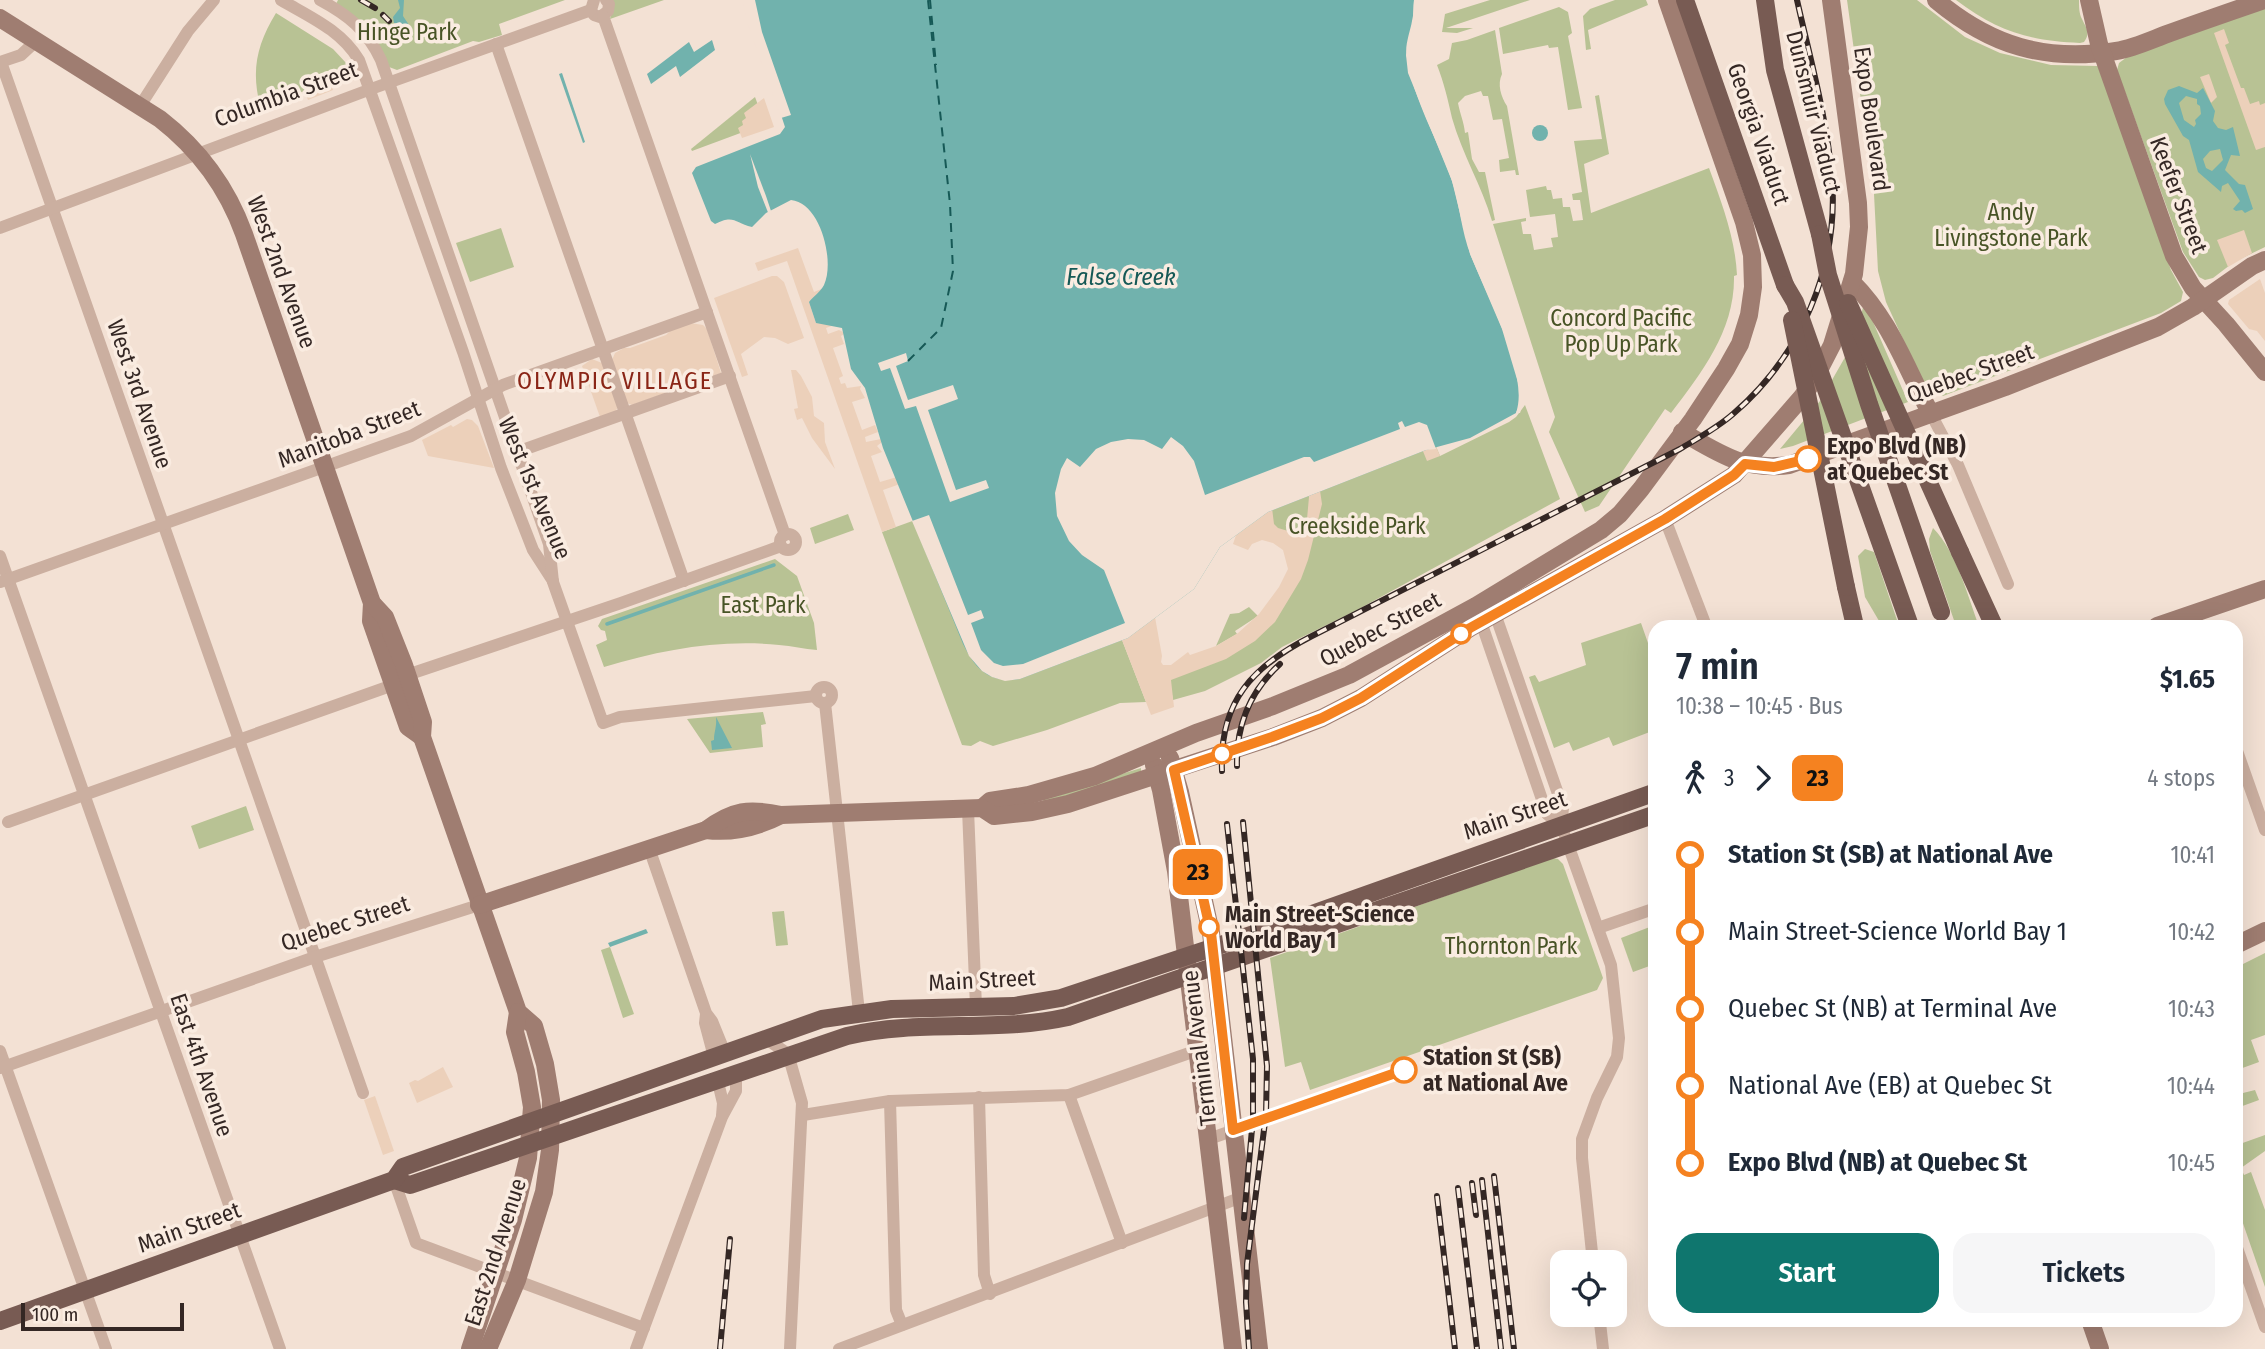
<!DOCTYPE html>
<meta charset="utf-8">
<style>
:root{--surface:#fff;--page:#f6f6f7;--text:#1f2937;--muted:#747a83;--accent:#0f766e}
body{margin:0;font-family:"Fira Sans Condensed",sans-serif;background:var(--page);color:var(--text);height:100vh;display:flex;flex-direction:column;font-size:26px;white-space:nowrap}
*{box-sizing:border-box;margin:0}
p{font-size:23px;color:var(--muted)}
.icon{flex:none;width:38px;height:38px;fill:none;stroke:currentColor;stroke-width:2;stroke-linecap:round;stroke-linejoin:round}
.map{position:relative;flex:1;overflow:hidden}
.sheet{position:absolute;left:1648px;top:620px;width:595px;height:707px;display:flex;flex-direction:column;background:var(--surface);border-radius:21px;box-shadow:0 7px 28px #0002}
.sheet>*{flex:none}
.badge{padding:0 14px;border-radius:10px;font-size:24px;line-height:46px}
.controls{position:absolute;left:1550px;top:1250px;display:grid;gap:14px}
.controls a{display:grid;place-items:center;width:77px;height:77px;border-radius:14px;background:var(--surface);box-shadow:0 7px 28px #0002;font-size:35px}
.scale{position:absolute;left:21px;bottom:18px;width:163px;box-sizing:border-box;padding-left:7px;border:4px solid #342724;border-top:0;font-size:19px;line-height:24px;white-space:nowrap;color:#342724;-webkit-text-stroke:5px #faece1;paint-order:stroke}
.map>.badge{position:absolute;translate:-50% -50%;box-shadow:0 0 0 4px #fff}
.legs{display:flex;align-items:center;gap:10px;height:77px;padding:0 28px;font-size:23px}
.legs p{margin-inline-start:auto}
.head{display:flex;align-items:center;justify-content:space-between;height:119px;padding:0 28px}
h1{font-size:38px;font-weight:600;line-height:52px}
.action{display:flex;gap:14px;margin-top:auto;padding:14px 28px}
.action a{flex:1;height:80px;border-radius:21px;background:var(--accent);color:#fff;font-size:28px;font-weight:600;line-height:80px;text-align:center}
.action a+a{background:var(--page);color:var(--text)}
ul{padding:0 28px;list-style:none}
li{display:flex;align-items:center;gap:24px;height:77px;font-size:26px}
li i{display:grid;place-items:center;width:10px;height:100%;margin:0 9px;background:currentColor}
li i::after{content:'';width:18px;height:18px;margin:-9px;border:5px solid;border-radius:50%;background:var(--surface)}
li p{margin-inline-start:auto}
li:first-child i{background:linear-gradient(#0000 50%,currentColor 0)}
li:last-child i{background:linear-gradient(currentColor 50%,#0000 0)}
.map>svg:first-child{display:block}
.green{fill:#b8c294}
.plaza{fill:#ecd0ba;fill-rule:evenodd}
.water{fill:#71b2ad;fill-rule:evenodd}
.pier{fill:#f3e1d4}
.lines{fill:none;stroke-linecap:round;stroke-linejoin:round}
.stream{stroke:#71b2ad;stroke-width:3.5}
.ferry{stroke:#165956;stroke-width:2;stroke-dasharray:9 7;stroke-linecap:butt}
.street{stroke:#cbafa0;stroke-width:12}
.secondary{stroke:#9f7d71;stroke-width:18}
.primary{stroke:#785b53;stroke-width:18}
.rail-casing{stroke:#342724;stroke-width:6}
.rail{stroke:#faece1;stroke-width:3.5;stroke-dasharray:10;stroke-linecap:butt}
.primary-bridge{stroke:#785b53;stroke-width:18}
.line-1-casing{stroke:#fff;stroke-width:16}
.line-1{stroke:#f58220;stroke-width:10}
.stop-1-dot{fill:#fff;stroke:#f58220;stroke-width:3.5}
.labels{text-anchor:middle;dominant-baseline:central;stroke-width:7;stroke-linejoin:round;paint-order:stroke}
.park-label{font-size:23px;fill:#485426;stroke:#faece1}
.street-label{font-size:23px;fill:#342724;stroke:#faece1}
.stop-label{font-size:23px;font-weight:bold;fill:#342724;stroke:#faece1;text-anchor:start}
.water-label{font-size:24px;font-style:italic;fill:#165956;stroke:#faece1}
.neighbourhood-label{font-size:24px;letter-spacing:2px;fill:#8a2516;stroke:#faece1}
</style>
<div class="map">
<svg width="2265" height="1349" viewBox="0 0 2265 1349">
<rect width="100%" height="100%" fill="#f3e1d4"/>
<g class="green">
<polygon points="338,0 565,0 499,24 502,35 479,42 473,41 397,70 389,67 336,4"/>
<polygon points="610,0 664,0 610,19 612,8"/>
<polygon points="1490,0 1530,0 1446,28 1473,28 1457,33 1442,32 1445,14"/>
<polygon points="1615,0 1646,0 1648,5 1588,30 1591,49 1586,50 1583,16 1590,9"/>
<polygon points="1847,0 1917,0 1965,37 2000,53 2051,65 2098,66 2171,270 2183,292 2181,301 2161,313 1943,396 1931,396 1927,392 1886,302 1878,271 1874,194"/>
<path d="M1956 0H2079C2079 6 2079 14 2082 19 2086 28 2091 32 2084 42L2080 43C2029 41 1997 31 1956 0Z"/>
<polygon points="1559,7 1568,12 1572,33 1568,36 1582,108 1568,110 1558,47 1549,48 1548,45 1503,54 1499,28"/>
<polygon points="2265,8 2265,247 2234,262 2213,278 2205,280 2199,277 2183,252 2117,70 2119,63 2127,57"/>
<path d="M276 13 333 49 348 65C341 83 279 99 260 105 251 70 257 44 276 13Z"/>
<path d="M1495 30 1502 74C1497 84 1501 97 1507 106L1519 175H1516L1515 170 1500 172 1499 160 1509 158 1502 119 1493 120 1488 96H1483L1481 91 1465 96 1458 103C1460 114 1464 122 1465 133L1468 132 1472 159 1479 172H1485L1495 220 1492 221C1482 186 1462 154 1452 118 1448 100 1444 83 1437 65L1449 59 1452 43 1467 40Z"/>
<path d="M1599 95 1609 154 1584 164 1591 213 1709 168C1722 204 1735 237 1737 275L1734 276C1735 330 1702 372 1671 413L1665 409 1599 506 1585 512 1549 432 1555 417 1493 224 1526 218V221L1521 222 1523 234H1531L1534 250 1553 247 1551 238 1558 237 1555 214 1530 217 1526 190 1546 186 1547 190H1551L1553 199 1562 198 1563 207H1570L1573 221 1583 220 1580 200H1573L1572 194 1582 192 1574 141 1602 139 1595 96Z"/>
<polygon points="755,97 765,124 692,151 691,149"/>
<polygon points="501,228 514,267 470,282 456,243"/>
<polygon points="1863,307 1870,315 1908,402 1793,446 1780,449 1820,401 1856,338"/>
<path d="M1525 405 1560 499 1357 610 1282 647 1261 663 1205 691 1173 700 1167 667C1233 642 1256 633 1292 570L1285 548 1259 505 1427 425 1440 456 1509 422 1516 417Z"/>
<polygon points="848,514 854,530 815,544 810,528"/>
<polygon points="929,515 1117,627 1146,702 1120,703 1047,730 993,746 980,741 971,746 962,745 882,532"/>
<path d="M1933 528C1957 553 1967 594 1979 626H1956L1930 551 1929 539Z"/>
<polygon points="1865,549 1874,552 1899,626 1882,626 1865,597 1858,556"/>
<path d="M775 559 797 576 814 623 817 650C804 649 792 646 779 645 719 639 661 650 604 667L596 645 607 640 605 631 601 630 598 626 602 619Z"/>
<polygon points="1249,607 1258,616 1235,631 1237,634 1216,646 1230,614 1239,613"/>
<polygon points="1641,623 1655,663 1655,730 1613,746 1609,737 1573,751 1569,742 1554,748 1529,677 1535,675 1539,682 1586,665 1581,643"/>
<polygon points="763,712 766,724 761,725 763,747 710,753 687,719"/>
<polygon points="1141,768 1141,772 1079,793 1043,801 1043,798"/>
<polygon points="246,806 254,830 199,849 191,826"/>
<polygon points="1553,858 1558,859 1563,864 1603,978 1597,990 1310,1090 1301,1062 1285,1067 1270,958"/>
<polygon points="784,911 788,945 776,946 772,912"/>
<polygon points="1655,925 1655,964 1633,972 1621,938"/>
<polygon points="610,947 634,1014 623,1018 601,950"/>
<polygon points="2265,953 2265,1035 2251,1040 2259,1062 2237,1070 2237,967"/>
<polygon points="2236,1075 2243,1093 2255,1090 2259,1100 2237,1108"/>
<polygon points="2265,1135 2265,1151 2241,1168 2244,1175 2251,1172 2265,1210 2265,1287 2237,1206 2237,1145"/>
</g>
<g class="plaza">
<polygon points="2224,29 2229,43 2225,45 2241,88 2244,88 2250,104 2259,101 2260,105 2265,103 2265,147 2256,150 2214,33"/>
<polygon points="348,62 357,79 339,85 336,77 344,72"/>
<polygon points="2209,74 2217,97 2211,103 2200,77"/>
<polygon points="329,80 333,90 308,100 304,90"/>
<polygon points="764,98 774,127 742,138 738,128 743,125 742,121 746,118 744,113"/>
<polygon points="2244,230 2252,253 2228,267 2217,240"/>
<polygon points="798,248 814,292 824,288 809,302 816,323 837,324 826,328 828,334 839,330 843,332 844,334 841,336 844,344 833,348 843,376 839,378 841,384 845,383 847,388 861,386 860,389 865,398 852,402 862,430 875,425 878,432 865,437 866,442 881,439 882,442 877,446 882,452 871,456 880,482 897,477 900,484 883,490 896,527 882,532 787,261 758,271 755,263"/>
<polygon points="772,276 777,276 784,282 804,338 788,344 775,338 764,337 741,354 748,375 742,377 714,298"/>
<polygon points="2260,279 2265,293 2265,341 2257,331 2249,329 2228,304 2229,300"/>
<polygon points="690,323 703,325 707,329 721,373 632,405 627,403 612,360 615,353 624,348 630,348 666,335 670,331"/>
<polygon points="592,359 602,363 618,407 615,412 600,417 582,366"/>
<polygon points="791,370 796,370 801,376 812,397 814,416 824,423 825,442 835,469 812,438 802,418 797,420 794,409 798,408"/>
<polygon points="467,419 472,420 478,426 494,468 428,456 422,440 451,425 453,427"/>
<path d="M1427 425 1440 456 1427 461 1420 444 1318 477 1322 504 1308 560 1301 579 1275 622 1255 641 1226 659 1171 680 1174 707 1151 715 1117 627 1080 467ZM1307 484 1309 497 1307 519 1296 530 1288 531 1278 528 1274 524 1271 500ZM1239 526 1233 544 1248 550 1252 544 1262 540 1273 543 1283 550 1288 569 1279 587 1259 614 1238 633 1216 646 1190 655 1188 652 1171 665H1163L1161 662 1162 656 1153 606Z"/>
<polygon points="443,1067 453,1087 417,1103 409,1083 415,1080 418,1081"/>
<polygon points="375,1096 394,1151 383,1155 364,1100"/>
</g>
<g class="water">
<polygon points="398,0 404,0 403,16 409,25 394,23 393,17 400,8"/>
<path d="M747 0H1414C1413 7 1414 14 1412 21 1410 33 1404 46 1407 58 1414 101 1437 138 1451 178 1460 204 1461 231 1471 256 1486 294 1530 374 1516 413L1470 438 1426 450 1268 512 1220 547 1194 589 1128 638 1020 679C990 683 976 671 963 644L883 448 865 388 851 369 842 328 816 323 809 302C813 297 821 291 824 285 835 262 821 203 791 200L766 213 752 227C735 223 734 214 715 224L711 221 692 173 696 167 780 134 785 127 749 18Z"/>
<polygon points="712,40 715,50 680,77 676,66 651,84 647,74 689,42 694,52"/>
<polygon points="562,73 585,142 583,143 559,74"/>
<path d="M2179 86 2197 93 2203 88 2215 111 2213 121 2218 128 2226 130 2233 127 2240 156 2231 155 2225 170 2239 184 2245 185 2253 209 2245 213 2242 210 2236 211 2233 209 2240 201 2228 183 2222 186 2221 192 2198 172 2189 140 2183 136 2165 104 2164 99 2168 90ZM2186 96 2197 99V104L2200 106 2201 114 2195 120 2196 124 2194 127 2184 120 2179 103ZM2220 149 2223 160 2212 171 2206 168 2203 159 2210 151Z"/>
<circle cx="1540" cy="133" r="8"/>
<path d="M716 717 732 748 712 750 711 741 714 740C714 731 717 727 716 717Z"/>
<polygon points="646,929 648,933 610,947 608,943"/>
</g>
<g class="pier">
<polygon points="743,0 755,0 762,32 791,115 781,118 746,19"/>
<polygon points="1414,0 1417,0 1416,21 1409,55 1411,72 1455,180 1474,253 1506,328 1523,385 1523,403 1520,413 1516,413 1520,403 1519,386 1502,329 1470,254 1452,181 1408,73 1406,55 1413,20"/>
<polygon points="750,154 766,196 772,214 769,215 758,187"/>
<polygon points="906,353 908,361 896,366 908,400 953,385 958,399 928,410 956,490 986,480 989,488 950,502 916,406 905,409 890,368 881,371 878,363"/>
<polygon points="1402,421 1405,427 1419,422 1427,425 1436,449 1426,450 1268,512 1220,547 1194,589 1128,638 1020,679 1005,681 992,677 982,671 969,656 912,521 929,515 968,615 981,610 984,618 971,623 981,650 994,663 1003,666 1023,664 1125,623 1104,570 1082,555 1069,541 1057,516 1055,493 1061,469 1067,458 1080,467 1096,449 1111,442 1128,439 1144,440 1162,449 1171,437 1183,446 1194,461 1205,495 1304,457 1310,457 1314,462 1400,429 1398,423"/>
</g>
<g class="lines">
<polyline class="stream" points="607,624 774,565"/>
<g class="ferry">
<polyline points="930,0 936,65"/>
<polyline points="908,361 941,328 953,271 950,204 928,0"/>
</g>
<g class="street">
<path d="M281 0C310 17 341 30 359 60L463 352 501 468 533 550 553 581"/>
<path d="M320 0C348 15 367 30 381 60L549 544 553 582 603 723 620 717 816 696"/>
<polyline points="594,0 591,10 594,15 600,17 608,11 609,4 606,0"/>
<polyline points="603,16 785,535"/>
<polyline points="496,44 684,581"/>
<polyline points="0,62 21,55 36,41"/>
<polyline points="1,62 363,1093"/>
<polyline points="140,106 188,31 214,0"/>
<polyline points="0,228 371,89 591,10"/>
<polyline points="1931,414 1958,465 2008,584"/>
<polyline points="517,452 730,376"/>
<polyline points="1665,519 1706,626"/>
<circle cx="788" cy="542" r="8"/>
<polyline points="0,556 280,1349"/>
<polyline points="0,582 411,436 503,385 707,312"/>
<polyline points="1493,608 1563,808 1561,825"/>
<polyline points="1479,616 1547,814 1561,825 1611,965 1619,1038 1617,1057 1597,1098 1582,1139 1582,1158 1593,1262"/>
<polyline points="407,675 621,603 781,546"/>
<circle cx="824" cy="695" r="8"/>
<polyline points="825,703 859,1012"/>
<polyline points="2236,748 2265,830"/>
<polyline points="968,809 976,1007"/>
<polyline points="8,822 393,685"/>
<polyline points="649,848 706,1013 712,1021 725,1053"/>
<polyline points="1598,928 1656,908"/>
<polyline points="706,1014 705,1023 714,1057"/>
<polyline points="765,1038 788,1054 802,1103 790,1349"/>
<polyline points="0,1051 106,1349"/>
<polyline points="0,1068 315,957 479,905"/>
<polyline points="717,1078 723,1103 722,1116"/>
<polyline points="1069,1095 1122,1243"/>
<polyline points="979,1097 984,1275 990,1294"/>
<polyline points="890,1101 896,1310 902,1325"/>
<polyline points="803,1115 890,1101 1069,1095 1198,1050"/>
<polyline points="1209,1139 1251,1124"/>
<polyline points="394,1180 416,1243 644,1328"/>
<polyline points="2236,1245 2265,1327"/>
<polyline points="1599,1314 1603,1349"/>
<polyline points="636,1349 722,1117 736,1091 736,1072"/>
<polyline points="839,1349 1242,1197"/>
</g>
<g class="secondary">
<path d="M1936 0C1991 46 2045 62 2116 51 2134 48 2151 40 2167 34 2200 22 2232 11 2264 0"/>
<polyline points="2089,0 2099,44 2174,256 2193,288 2226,324 2265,372"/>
<path d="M0 18 160 119C200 150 227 187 244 234L372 603 371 621 408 727 422 737"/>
<path d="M1852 282C1891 321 1905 367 1931 414"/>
<path d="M1682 432C1720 454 1744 471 1789 465L2005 387 2158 327 2193 307 2252 266 2265 260"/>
<polyline points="372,603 385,617 404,665 423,722 422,737 518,1012 534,1026 545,1064 551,1100 550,1150 544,1192 517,1280 488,1349"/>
<polyline points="2157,626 2265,589"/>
<polyline points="1170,758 1180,792 1211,933 1259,1349"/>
<polyline points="1154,765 1161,790 1176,871 1233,1349"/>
<polyline points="982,808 990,801 1029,795 1095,776 1196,733 1273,706 1349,675 1476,606 1601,530 1620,514 1641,489 1693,419 1726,369 1740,344 1749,315 1753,287 1752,255 1744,222 1667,0"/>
<path d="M706 830C732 833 758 827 781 815"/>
<path d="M479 905 706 830C733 810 749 808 781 815L982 808 994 816 1032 812 1068 804 1273 737 1322 718 1361 698 1470 628 1665 519 1734 475 1802 397 1814 380 1832 345 1854 274 1859 227 1858 203 1831 0"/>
<polyline points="2236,945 2265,931"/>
<polyline points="2090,1320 2100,1349"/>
<polyline points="470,1349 513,1220 528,1158 532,1107 526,1072 515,1032 518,1012"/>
</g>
<g class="primary">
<polyline points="1685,0 1785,285"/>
<polyline points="1765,0 1775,70 1820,234"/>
<polyline points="1960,552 1994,626"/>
<polyline points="1846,587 1855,626"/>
<path d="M394 1180 410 1185 847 1036C919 1019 996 1033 1068 1017L1656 814"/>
<polyline points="0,1321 394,1180 403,1167 822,1019 892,1009 1014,1006 1061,998 1281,925 1656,792"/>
</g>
<g class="rail-casing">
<g id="rail">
<polyline points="361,0 375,8"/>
<polyline points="383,15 389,21"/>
<path d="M1237 766C1236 726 1250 691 1280 664"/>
<path d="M1222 771C1219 701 1253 666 1312 636L1680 449C1698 438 1717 428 1733 414 1801 356 1839 267 1832 178 1827 118 1810 58 1797 0"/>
<polyline points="1243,822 1267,1066 1266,1114 1247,1264 1246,1302 1249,1349"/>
<polyline points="1227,824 1253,1059 1253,1118 1244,1218"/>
<polyline points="1494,1176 1514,1349"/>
<polyline points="1482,1180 1501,1349"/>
<polyline points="1472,1183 1476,1215"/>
<polyline points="1458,1188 1477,1349"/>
<polyline points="1437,1196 1455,1349"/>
<polyline points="720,1349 730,1239"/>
</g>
</g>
<use href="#rail" class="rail"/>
<g class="primary-bridge">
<polyline points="1820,234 1828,275 1869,404 1941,612"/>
<polyline points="1785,285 1795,302 1910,626"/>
<polyline points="1848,303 1960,552"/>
<polyline points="1792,320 1846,587"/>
</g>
</g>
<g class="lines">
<g class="line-1-casing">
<polyline id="line-1" points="1404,1070 1233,1130 1211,933 1174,770 1272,737 1322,718 1361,698 1470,628 1665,519 1734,475 1745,464 1774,467 1808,459"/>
</g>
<use href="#line-1" class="line-1"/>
</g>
<g class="stop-1-dot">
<circle cx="1808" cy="459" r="12"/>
<circle cx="1461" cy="634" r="9"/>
<circle cx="1222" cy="754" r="9"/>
<circle cx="1209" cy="927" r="9"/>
<circle cx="1404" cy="1070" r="12"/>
</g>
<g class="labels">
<g class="park-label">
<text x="407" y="32">Hinge Park</text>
<text x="2011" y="212">Andy<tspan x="2011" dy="26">Livingstone Park</tspan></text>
<text x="1621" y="318">Concord Pacific<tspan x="1621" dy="26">Pop Up Park</tspan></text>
<text x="1357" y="526">Creekside Park</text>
<text x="763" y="605">East Park</text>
<text x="1511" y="946">Thornton Park</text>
</g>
<g class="street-label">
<text transform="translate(286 94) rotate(-20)">Columbia Street</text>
<text transform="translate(1814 112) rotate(76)">Dunsmuir Viaduct</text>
<text transform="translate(1872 119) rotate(82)">Expo Boulevard</text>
<text transform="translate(1759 134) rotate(71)">Georgia Viaduct</text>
<text transform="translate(2179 195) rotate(69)">Keefer Street</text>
<text transform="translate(282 272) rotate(70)">West 2nd Avenue</text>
<text transform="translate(1970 373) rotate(-20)">Quebec Street</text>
<text transform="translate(140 394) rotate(71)">West 3rd Avenue</text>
<text transform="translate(349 434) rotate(-21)">Manitoba Street</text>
<text transform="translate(535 488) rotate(67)">West 1st Avenue</text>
<text transform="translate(1380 629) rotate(-28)">Quebec Street</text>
<text transform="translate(1515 815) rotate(-19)">Main Street</text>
<text transform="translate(345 923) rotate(-18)">Quebec Street</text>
<text transform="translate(982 980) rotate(-3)">Main Street</text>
<text transform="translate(1199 1048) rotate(-97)">Terminal Avenue</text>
<text transform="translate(202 1065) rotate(71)">East 4th Avenue</text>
<text transform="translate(189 1227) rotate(-20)">Main Street</text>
<text transform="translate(495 1252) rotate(-72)">East 2nd Avenue</text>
</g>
<g class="stop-label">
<text x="1827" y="446">Expo Blvd (NB)<tspan x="1827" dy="26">at Quebec St</tspan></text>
<text x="1225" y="914">Main Street-Science<tspan x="1225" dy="26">World Bay 1</tspan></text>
<text x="1423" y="1057">Station St (SB)<tspan x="1423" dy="26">at National Ave</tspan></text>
</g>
<g class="water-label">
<text x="1121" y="277">False Creek</text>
</g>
<g class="neighbourhood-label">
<text x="615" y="381">OLYMPIC VILLAGE</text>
</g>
</g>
</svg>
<div class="controls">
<a><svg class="icon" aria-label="locate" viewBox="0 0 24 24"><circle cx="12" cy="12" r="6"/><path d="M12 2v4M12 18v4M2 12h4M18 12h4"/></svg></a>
</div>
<div class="scale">100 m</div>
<b class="badge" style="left:1198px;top:872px;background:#f58220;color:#111">23</b>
<section class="sheet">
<div class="head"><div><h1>7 min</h1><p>10:38 – 10:45 · Bus</p></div><b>$1.65</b></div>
<div class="legs"><svg class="icon" aria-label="walk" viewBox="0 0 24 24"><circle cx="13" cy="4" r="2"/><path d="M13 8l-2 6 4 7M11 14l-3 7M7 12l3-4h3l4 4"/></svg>3<svg class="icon" aria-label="forward" viewBox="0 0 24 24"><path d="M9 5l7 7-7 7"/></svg><b class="badge" style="background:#f58220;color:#111">23</b><p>4 stops</p></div>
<ul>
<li><i style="color:#f58220"></i><b>Station St (SB) at National Ave</b><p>10:41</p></li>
<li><i style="color:#f58220"></i><span>Main Street-Science World Bay 1</span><p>10:42</p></li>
<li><i style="color:#f58220"></i><span>Quebec St (NB) at Terminal Ave</span><p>10:43</p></li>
<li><i style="color:#f58220"></i><span>National Ave (EB) at Quebec St</span><p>10:44</p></li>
<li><i style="color:#f58220"></i><b>Expo Blvd (NB) at Quebec St</b><p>10:45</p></li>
</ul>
<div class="action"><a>Start</a><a>Tickets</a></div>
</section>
</div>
